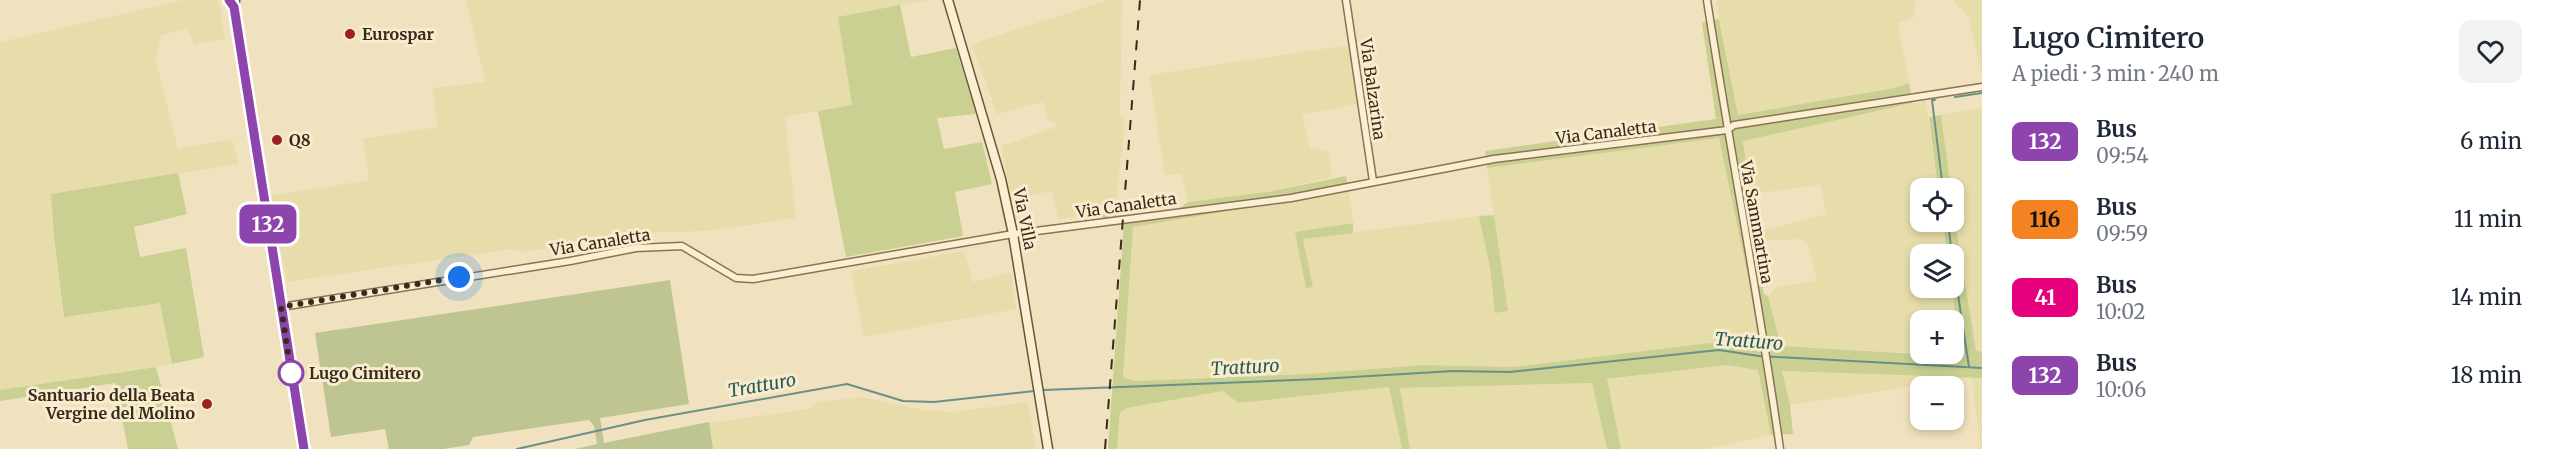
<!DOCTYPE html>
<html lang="it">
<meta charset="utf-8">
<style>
:root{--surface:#fff;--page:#f2f2f3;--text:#1f2937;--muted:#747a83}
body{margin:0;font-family:Merriweather,serif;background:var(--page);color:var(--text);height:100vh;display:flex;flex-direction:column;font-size:22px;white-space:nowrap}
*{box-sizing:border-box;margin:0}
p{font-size:20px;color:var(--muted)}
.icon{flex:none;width:33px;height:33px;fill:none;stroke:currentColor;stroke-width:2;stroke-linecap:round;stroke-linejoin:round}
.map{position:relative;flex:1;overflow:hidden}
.drawer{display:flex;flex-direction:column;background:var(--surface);width:570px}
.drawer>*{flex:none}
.badge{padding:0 12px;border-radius:9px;font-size:21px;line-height:39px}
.tools{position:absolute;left:1910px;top:178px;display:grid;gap:12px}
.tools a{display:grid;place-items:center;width:54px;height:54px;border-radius:12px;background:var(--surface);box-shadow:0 3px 9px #0003;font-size:30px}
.you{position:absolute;width:30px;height:30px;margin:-15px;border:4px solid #fff;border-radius:50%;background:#1a73e8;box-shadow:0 0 0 9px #1a73e833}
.map>.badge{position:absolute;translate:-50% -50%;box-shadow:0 0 0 3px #fff}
.round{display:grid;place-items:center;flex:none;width:63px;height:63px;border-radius:12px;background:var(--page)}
.head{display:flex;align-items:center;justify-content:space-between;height:102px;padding:0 30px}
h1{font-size:28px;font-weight:600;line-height:45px}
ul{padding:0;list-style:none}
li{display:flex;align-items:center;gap:18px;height:78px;padding:0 30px}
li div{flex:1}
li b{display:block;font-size:22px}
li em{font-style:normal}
li .badge{min-width:66px;font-weight:700;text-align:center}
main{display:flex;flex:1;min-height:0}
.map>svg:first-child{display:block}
.farmland{fill:#e7ddab}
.green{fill:#c9d092}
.cemetery{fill:#bec492}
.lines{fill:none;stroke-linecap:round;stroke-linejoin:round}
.stream{stroke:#699187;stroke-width:2}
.street-casing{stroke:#8b7256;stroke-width:9}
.secondary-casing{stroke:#6c5339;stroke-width:11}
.street{stroke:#fbefd2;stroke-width:6}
.secondary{stroke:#fbefd2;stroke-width:8}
.rail{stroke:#392a1b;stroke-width:2;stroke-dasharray:10 10;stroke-linecap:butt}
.line-casing{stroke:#fff;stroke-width:14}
.line{stroke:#8e44ad;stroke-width:9}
.walk{stroke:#392a1b;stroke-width:6;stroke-dasharray:0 10.8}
.poi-dot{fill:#9e2122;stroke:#f8eccf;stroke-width:2}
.stop-dot{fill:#fff;stroke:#8e44ad;stroke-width:3}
.labels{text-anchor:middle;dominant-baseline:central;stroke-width:6;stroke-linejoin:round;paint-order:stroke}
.poi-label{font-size:16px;font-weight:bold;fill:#392a1b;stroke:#f8eccf;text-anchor:start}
.street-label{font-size:16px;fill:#392a1b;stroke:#f8eccf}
.stop-label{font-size:16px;font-weight:bold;fill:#392a1b;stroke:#f8eccf;text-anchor:start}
.water-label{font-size:18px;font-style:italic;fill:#295a57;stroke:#f8eccf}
</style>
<main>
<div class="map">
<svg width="1982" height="449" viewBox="0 0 1982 449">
<rect width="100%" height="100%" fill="#f1e2bf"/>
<g class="farmland">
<polygon points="183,0 217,0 220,5 225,39 194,44 188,29 161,35 156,62 178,149 232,139 239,164 51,194 160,303 172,364 0,390 0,42"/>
<polygon points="466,0 929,0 838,17 852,105 785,117 796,218 709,231 658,232 522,252 511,249 287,282 270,196 369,180 363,139 438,127 432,88 485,82"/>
<polygon points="1108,0 1122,0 1120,115 1125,118 1116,205 1112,211 1058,219 1052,191 1012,200 1001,146 1059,126 1049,121 1043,102 997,114 972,44"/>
<polygon points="1716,0 1915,0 1914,17 1898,23 1909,83 1895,88 1738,115"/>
<polygon points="1953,0 1982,0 1982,77 1969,18"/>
<polygon points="1349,45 1357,104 1302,115 1310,147 1328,152 1332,177 1273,191 1188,202 1181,174 1165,175 1149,75"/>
<polygon points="1926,101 1938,189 1920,189 1920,222 1943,222 1947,255 1920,255 1920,288 1952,288 1961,352 1953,353 1953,321 1920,321 1920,353 1781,346 1768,296 1777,287 1817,281 1807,242 1801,239 1759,241 1757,232 1826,214 1821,185 1751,194 1743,140"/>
<polygon points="1982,108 1982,352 1976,352 1959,255 1953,189 1951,189 1941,115"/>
<polygon points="1719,138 1748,277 1760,346 1756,350 1734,344 1709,343 1513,367 1421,365 1309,374 1134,381 1123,377 1133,227 1349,191 1353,223 1295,232 1313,287 1303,239 1479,216 1490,268 1495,312 1508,311 1487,168"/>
<polygon points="964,251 973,282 1011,272 1016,309 864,337 851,271"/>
<polygon points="1727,365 1758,370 1771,435 1706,449 1621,449 1606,380"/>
<polygon points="1781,371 1969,378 1790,405"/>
<polygon points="1971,378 1982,378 1982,449 1981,449"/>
<polygon points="1592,383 1607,449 1410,449 1399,388"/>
<polygon points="1389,387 1402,449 1117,449 1120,412 1127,408 1223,391 1238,403"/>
<polygon points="862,397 923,410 953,412 1028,402 1036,449 713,449 709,423 807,409 818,402"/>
</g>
<g class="green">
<polygon points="900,5 911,57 956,48 976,114 937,118 944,149 982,142 992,184 955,192 963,236 846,257 818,111 852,105 838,17"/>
<polygon points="1719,19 1738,115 1895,88 1909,83 1913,103 1743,141 1751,194 1746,197 1764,294 1768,296 1781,346 1920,354 1960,352 1952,288 1953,255 1947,255 1943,222 1953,222 1953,208 1976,351 1982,352 1982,378 1782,371 1790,405 1793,434 1771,435 1758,370 1727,365 1607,379 1621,449 1607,449 1592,383 1400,388 1410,449 1402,449 1389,387 1238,403 1223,391 1127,408 1120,412 1117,449 1108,449 1124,223 1089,228 1083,215 1112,211 1125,216 1180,208 1188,202 1273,191 1346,176 1349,191 1133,227 1123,377 1134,381 1309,374 1422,365 1513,367 1709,343 1734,344 1756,350 1760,346 1748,277 1719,138 1487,168 1485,151 1716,119 1702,23"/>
<polygon points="1941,115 1951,189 1938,189 1929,117"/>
<polygon points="178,173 187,214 134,227 140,257 186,248 204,357 172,364 160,303 64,317 54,236 51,194"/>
<polygon points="1494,215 1508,311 1495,313 1490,268 1479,216"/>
<polygon points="1353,223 1353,233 1303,239 1313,287 1306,288 1295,232"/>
<polygon points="156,367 178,449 128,449 115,383 0,401 0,390"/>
</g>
<polygon class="cemetery" points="670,280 689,404 600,418 604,443 709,422 713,449 575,449 597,444 594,426 589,420 473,437 469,445 443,449 389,449 385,429 331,437 315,333"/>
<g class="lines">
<g class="stream">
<polyline points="1955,97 1982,93"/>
<polyline points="1935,100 1932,100 1943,189"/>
<polyline points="1948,222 1952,255"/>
<polyline points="1953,262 1969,367"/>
<polyline points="517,449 645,420 847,384 903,401 934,402 1044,390 1320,379 1453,371 1510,372 1719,350 1759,356 1982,368"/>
</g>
<g class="street-casing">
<g id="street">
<polyline points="1346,0 1373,181"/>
<path d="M1707 0C1730 150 1759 299 1780 449"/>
<polyline points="281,307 570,261 636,248 682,246 736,278 753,279 1013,234 1291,198 1494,159 1727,130 1734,125 1982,87"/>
</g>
</g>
<g class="secondary-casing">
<g id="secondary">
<polyline points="235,0 234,7 304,449"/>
<polyline points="948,0 1001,179 1013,234 1048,449"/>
</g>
</g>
<use href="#street" class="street"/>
<use href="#secondary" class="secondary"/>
<polyline class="rail" points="1105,449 1140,0"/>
</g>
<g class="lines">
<g class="line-casing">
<polyline id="line" points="229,0 234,7 304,449"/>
</g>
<use href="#line" class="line"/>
<polyline class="walk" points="291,373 281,307 459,277"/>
</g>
<g class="poi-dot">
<circle cx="350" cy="34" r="6"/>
<circle cx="277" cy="140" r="6"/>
<circle cx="207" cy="404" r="6"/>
</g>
<circle class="stop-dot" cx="291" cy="373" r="12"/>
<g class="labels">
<g class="poi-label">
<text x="362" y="34">Eurospar</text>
<text x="289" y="140">Q8</text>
<text x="195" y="395" text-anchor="end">Santuario della Beata<tspan x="195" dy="18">Vergine del Molino</tspan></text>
</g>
<g class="street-label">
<text transform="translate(1373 89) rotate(82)">Via Balzarina</text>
<text transform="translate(1606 132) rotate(-7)">Via Canaletta</text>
<text transform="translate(1126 205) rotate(-8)">Via Canaletta</text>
<text transform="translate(1025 219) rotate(79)">Via Villa</text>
<text transform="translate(1757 222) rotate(80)">Via Sammartina</text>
<text transform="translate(600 242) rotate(-9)">Via Canaletta</text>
</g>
<g class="stop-label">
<text x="309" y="373">Lugo Cimitero</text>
</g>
<g class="water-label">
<text transform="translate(1749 341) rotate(4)">Tratturo</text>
<text transform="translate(1245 367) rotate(-3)">Tratturo</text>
<text transform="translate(762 385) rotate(-10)">Tratturo</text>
</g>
</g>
</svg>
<div class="tools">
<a><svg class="icon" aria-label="locate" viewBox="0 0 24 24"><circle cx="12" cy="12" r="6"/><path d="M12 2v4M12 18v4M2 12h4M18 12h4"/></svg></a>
<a><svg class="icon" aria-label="layers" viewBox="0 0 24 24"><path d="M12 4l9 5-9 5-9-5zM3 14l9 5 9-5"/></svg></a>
<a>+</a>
<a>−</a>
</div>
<div class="you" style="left:459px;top:277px"></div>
<b class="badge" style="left:268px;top:224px;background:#8e44ad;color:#fff">132</b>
</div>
<section class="drawer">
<div class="head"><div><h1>Lugo Cimitero</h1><p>A piedi · 3 min · 240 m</p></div><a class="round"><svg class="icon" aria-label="heart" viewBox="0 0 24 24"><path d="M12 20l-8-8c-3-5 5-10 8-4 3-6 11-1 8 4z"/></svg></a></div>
<ul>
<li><span class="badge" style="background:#8e44ad;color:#fff">132</span><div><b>Bus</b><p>09:54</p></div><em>6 min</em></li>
<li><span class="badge" style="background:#f58220;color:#111">116</span><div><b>Bus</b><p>09:59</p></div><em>11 min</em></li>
<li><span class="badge" style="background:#e6007e;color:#fff">41</span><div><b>Bus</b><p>10:02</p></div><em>14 min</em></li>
<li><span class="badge" style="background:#8e44ad;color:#fff">132</span><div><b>Bus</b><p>10:06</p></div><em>18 min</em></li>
</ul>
</section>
</main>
